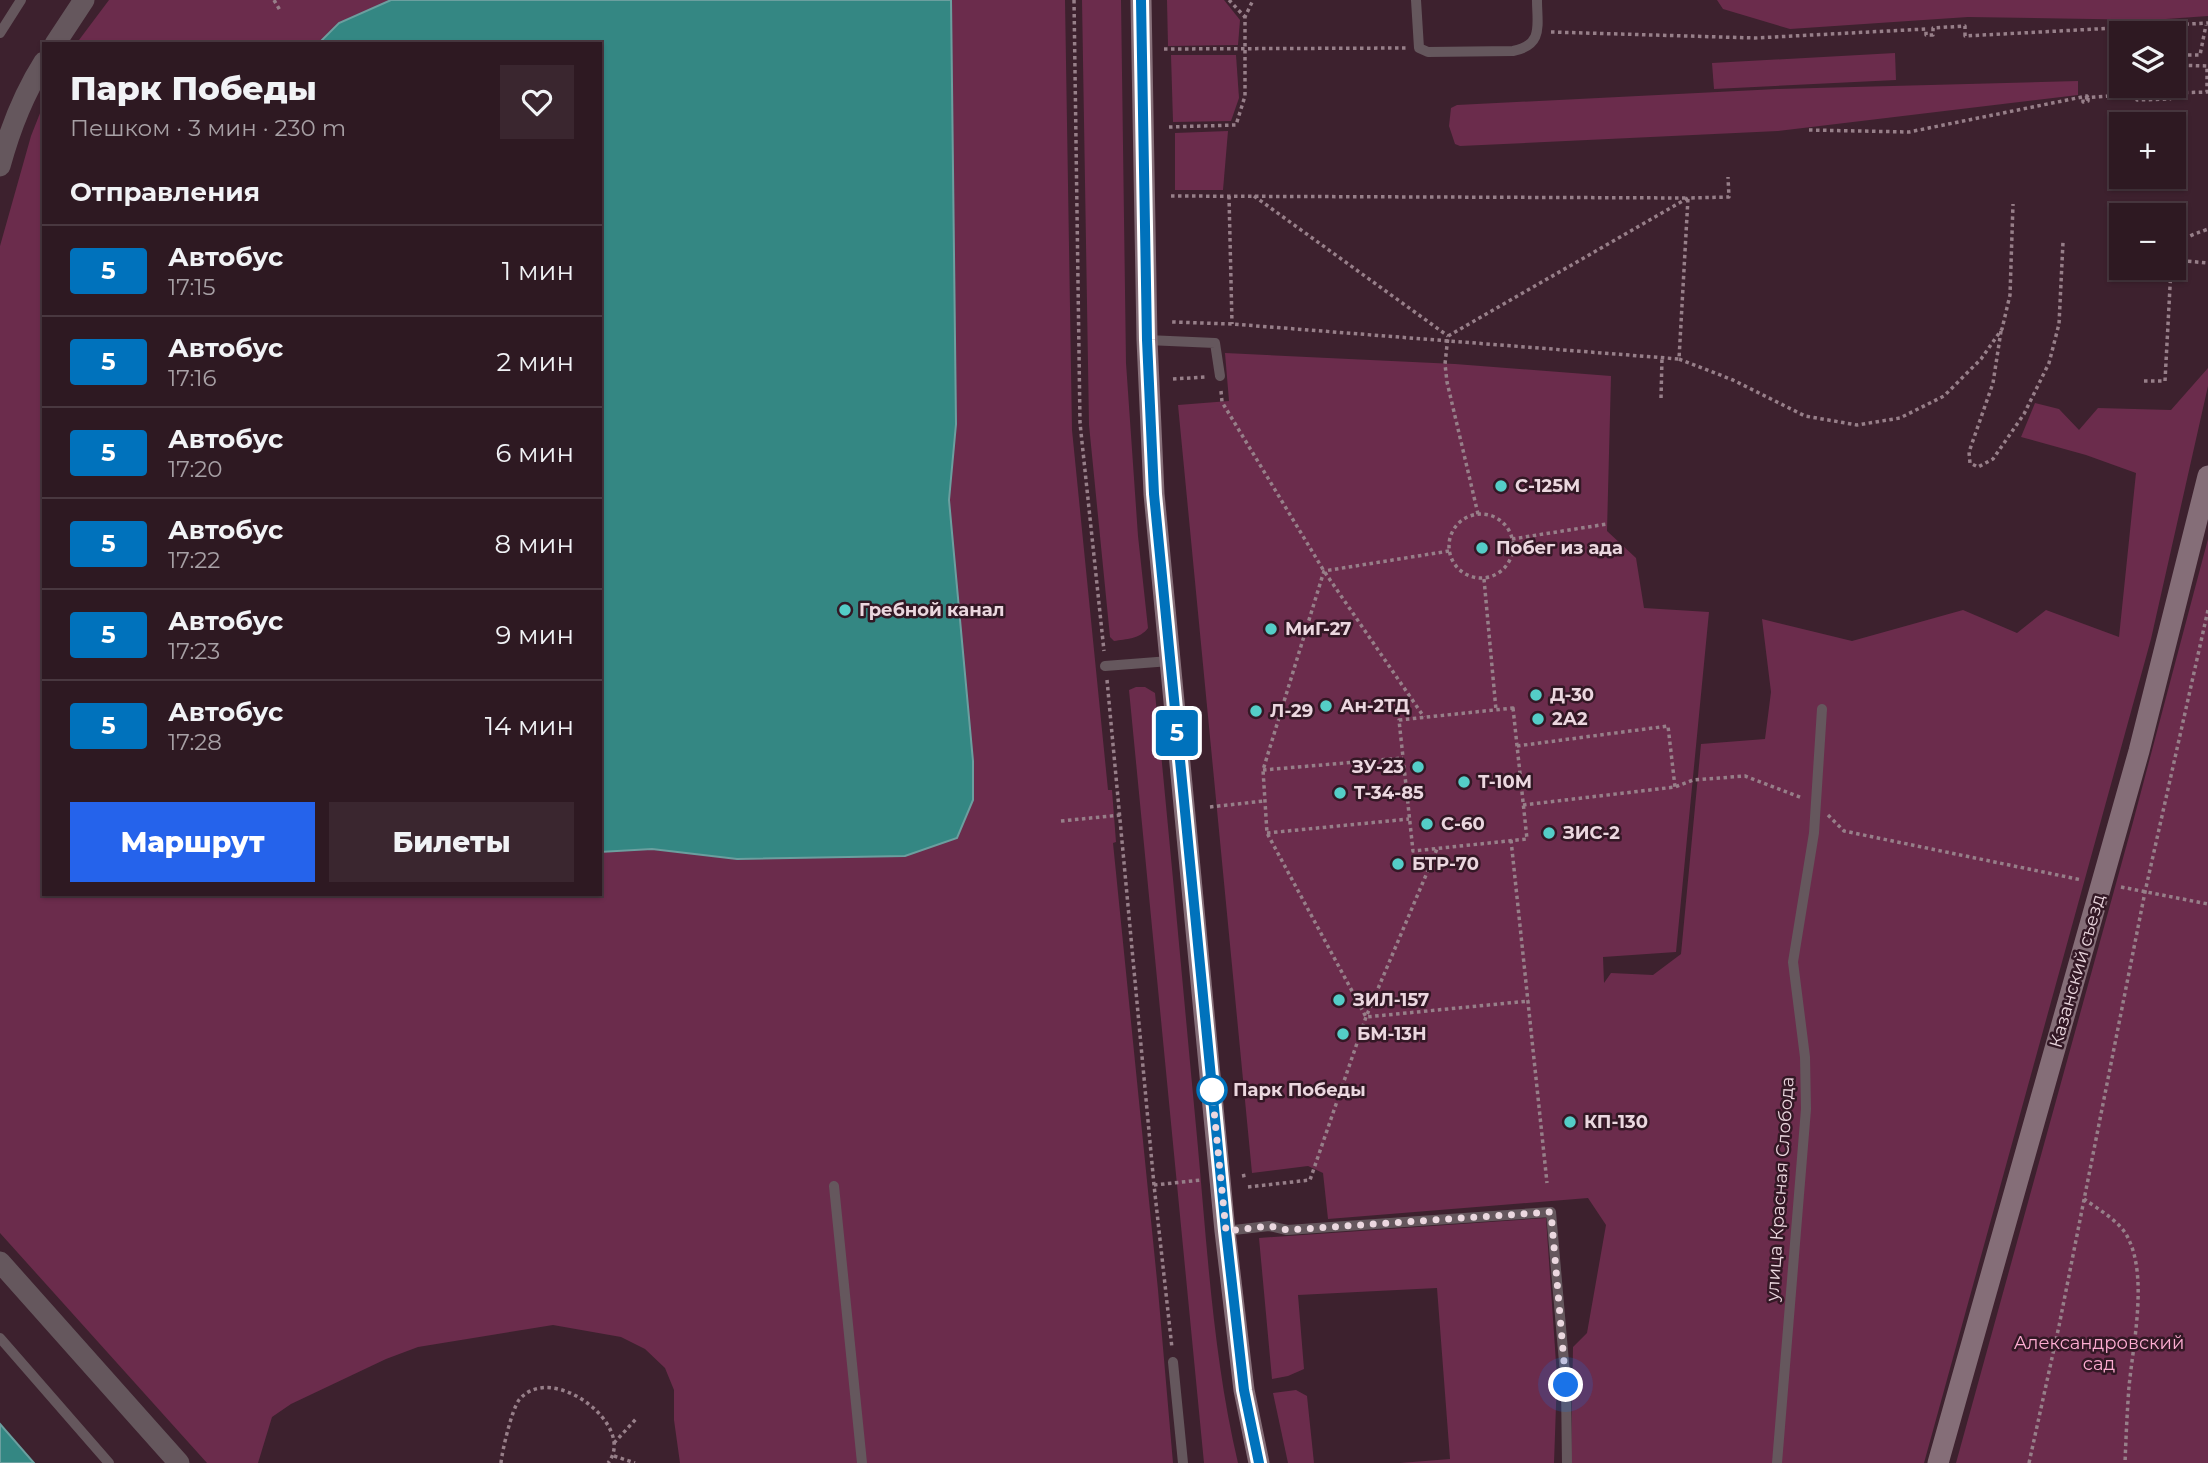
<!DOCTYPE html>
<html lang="ru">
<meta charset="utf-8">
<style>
:root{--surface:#2e1922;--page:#3a262f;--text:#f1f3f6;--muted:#a7a0a5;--line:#493840;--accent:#2563eb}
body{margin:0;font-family:Montserrat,sans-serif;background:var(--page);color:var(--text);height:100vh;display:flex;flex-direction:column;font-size:26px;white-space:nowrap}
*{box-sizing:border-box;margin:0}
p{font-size:23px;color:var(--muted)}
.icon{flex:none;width:38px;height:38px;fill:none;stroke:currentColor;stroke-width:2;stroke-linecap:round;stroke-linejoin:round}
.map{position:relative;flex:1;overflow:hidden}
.details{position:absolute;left:42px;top:42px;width:560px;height:854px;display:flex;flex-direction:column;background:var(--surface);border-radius:0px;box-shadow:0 2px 5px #0004,0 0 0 2px var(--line)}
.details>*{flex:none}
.badge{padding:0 14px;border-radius:5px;font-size:24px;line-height:46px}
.tools{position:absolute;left:2109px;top:21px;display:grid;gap:14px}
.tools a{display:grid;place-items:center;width:77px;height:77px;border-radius:0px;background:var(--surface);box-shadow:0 2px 5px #0004,0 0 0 2px var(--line);font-size:35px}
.you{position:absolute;width:35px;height:35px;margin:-18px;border:5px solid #fff;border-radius:50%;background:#1a73e8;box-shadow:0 0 0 10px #1a73e833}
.map>.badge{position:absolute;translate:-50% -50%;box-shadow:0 0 0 4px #fff}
h2{padding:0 28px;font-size:26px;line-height:63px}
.round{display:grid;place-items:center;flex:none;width:74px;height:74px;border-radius:0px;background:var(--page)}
.headline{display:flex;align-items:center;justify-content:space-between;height:119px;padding:0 28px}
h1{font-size:33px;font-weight:800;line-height:52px}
.action{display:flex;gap:14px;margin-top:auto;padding:14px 28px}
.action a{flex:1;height:80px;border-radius:0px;background:var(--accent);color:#fff;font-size:28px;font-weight:800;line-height:80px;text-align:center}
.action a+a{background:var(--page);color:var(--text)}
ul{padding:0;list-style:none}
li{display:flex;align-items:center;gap:21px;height:91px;padding:0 28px;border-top:2px solid var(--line)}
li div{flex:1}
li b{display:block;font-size:26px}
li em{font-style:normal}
li .badge{min-width:77px;font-weight:700;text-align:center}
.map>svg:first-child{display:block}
.green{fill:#6b2c4c}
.water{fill:#348783;stroke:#6b9f9f;stroke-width:2}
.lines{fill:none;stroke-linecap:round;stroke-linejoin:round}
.path{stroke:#977f89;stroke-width:3.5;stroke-dasharray:3.5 3.5;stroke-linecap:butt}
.lane{stroke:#65575d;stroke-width:10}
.street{stroke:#65575d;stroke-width:21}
.secondary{stroke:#856e78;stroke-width:21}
.line-casing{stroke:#fff;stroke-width:16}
.line{stroke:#0072bc;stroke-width:10}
.walk{stroke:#ebd7df;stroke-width:7;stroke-dasharray:0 12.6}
.poi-dot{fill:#54cdc7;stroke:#331825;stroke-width:2.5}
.stop-dot{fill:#fff;stroke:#0072bc;stroke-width:3.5}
.labels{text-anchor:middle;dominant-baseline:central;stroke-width:5;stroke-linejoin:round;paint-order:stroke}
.poi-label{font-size:18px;font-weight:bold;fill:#ebd7df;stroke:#331825;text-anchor:start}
.street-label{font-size:18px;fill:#ebd7df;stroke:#331825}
.stop-label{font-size:18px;font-weight:bold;fill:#ebd7df;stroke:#331825;text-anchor:start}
.park-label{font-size:18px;fill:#feadd2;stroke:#331825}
</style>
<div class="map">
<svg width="2208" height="1463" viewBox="0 0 2208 1463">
<rect width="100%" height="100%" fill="#3d212e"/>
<g class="green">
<polygon points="109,0 1065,0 1072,430 1108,790 1112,790 1116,842 1113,843 1158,1290 1173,1463 680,1463 674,1420 674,1390 665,1368 645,1349 621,1337 553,1325 418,1347 386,1359 291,1404 272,1417 258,1463 207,1463 0,1233 0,246 31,136 44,103 44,894 600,894 600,44 76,44"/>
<path d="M1082 0H1121L1126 363 1138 536 1148 628C1140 639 1126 639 1114 641L1110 637 1089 425Z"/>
<polygon points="1167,0 1224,0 1240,20 1238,45 1168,46"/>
<polygon points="1717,0 2208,0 2208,16 2152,20 1968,17 1790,29 1723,9"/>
<polygon points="1895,53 1896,80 1714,89 1712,63"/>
<polygon points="1171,55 1236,55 1239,98 1231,121 1173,122"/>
<polygon points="2078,81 2078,95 1778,131 1460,146 1455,144 1449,126 1451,108 1457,105 1777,89"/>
<polygon points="1228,131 1223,190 1175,190 1175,133"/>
<polygon points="1225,353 1455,364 1611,376 1607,531 1636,558 1644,608 1709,612 1676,952 1603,957 1604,983 1611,973 1653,975 1681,954 1701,744 1765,739 1771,692 1762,619 1852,641 1963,610 2017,633 2046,610 2119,637 2136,473 2086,455 2021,437 2035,403 2059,409 2079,430 2098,408 2171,410 2208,368 2208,386 2151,639 1924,1463 1571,1463 1573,1347 1587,1333 1606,1225 1588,1198 1328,1219 1323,1173 1308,1166 1252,1173 1178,405 1229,401"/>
<polygon points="2208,539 2208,1463 1956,1463 2133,822"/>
<path d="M1136 687H1145L1155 693C1170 841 1183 989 1197 1137 1207 1245 1213 1357 1238 1463H1204L1129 690Z"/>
<polygon points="1546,1218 1557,1377 1554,1463 1400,1463 1450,1459 1437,1288 1298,1295 1304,1369 1288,1376 1272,1379 1259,1238"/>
<polygon points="1296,1390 1307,1396 1314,1463 1288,1463 1273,1393"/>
</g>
<g class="water">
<polygon points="391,0 951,0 956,424 949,500 973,761 973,800 957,838 905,856 737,859 652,849 600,852 600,44 318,44 339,23"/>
<polygon points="0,1424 34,1463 0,1463"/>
</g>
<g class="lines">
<g class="path">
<polyline points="274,0 281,12"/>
<polyline points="1074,0 1080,423 1104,651"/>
<polyline points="1229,0 1245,17"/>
<polyline points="1551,32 1755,38 1926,29 1926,35 1933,35 1933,28 1965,26 1965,36 2208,23"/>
<polyline points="1164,49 1407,48"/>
<polyline points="2174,55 2200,55 2206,25"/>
<polyline points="2088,98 2088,101 2083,102 2083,98 2137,94 2137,100 2170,99 2170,93 2207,92 2207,66 2174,65"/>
<polyline points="1169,127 1236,125 1245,96 1245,17 1253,0"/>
<polyline points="1809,130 1909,132 2087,96 2088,98"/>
<polyline points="1171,196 1688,198 1679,359 1232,324 1172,322"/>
<polyline points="1229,196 1232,324"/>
<polyline points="1254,196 1448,336"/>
<path d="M2174 257C2179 237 2190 236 2208 229"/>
<polyline points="2174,260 2208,263"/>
<polyline points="2001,331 1993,383 1969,452 1970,463 1978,467 1993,459 2024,414 2049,363 2059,324 2063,242"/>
<polyline points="1679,359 1733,380 1805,416 1857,425 1900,418 1944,396 1981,359 2002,329 2010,295 2013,204"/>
<polyline points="1173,379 1206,377"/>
<polyline points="2144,381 2165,381 2171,268"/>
<polyline points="1221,391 1222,402 1324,571 1424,717"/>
<polyline points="1661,398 1662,358"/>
<polyline points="1478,514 1447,382 1445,364 1448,336 1688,198 1729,197 1728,177"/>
<circle cx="1481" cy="546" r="32"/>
<polyline points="1512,539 1607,524"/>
<polyline points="1449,551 1324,571 1263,770 1267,833 1366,1017 1529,1001"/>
<polyline points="1484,579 1496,710"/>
<polyline points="1107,680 1154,1185 1172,1348"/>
<polygon points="1513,708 1527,839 1413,851 1399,720"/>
<polyline points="1517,746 1668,726 1675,787"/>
<polyline points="1263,770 1403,758"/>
<polyline points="1523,805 1675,787 1693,780 1745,776 1802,798"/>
<polyline points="1210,807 1264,801"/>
<polyline points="1828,815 1844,831 2082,880"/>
<polyline points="1061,821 1121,815"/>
<polyline points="1267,833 1409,819"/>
<polyline points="1511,840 1547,1183"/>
<polyline points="2121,887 2208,904"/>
<polyline points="1242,1176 1247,1175"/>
<polyline points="1154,1185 1201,1180"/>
<polyline points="1248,1187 1310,1180 1366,1017 1437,849"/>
<path d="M2084 1199C2098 1209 2121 1222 2128 1238 2148 1277 2133 1344 2129 1387 2127 1413 2126 1438 2125 1463"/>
<polyline points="614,1443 636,1419"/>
<polyline points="614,1456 635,1463"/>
<path d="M501 1463C502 1451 512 1409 519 1400 551 1360 638 1426 608 1463"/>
<polyline points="2029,1463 2059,1326 2145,892 2208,610"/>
</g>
<g class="lane">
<path d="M1416 0 1419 48 1428 52 1513 51C1544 45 1537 25 1537 0"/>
<polyline points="0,33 21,0"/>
<polyline points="1147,340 1215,343 1220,376"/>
<polyline points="1105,666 1170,661"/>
<polyline points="834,1186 862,1463"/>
<polyline points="1225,1231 1269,1226 1287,1230 1551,1212 1566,1385 1567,1463"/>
<polyline points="0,1338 109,1463"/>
<polyline points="1173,1362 1183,1463"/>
<polyline points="1777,1463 1806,1109 1805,1057 1793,962 1814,833 1822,709"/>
</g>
<g class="street">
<polyline points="55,44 84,0"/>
<path d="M0 166C10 129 23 95 44 62"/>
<polyline points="0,1262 179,1463"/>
</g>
<g class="secondary">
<polyline points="1141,0 1147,340 1154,494 1225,1231 1244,1390 1259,1463"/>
<polyline points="1938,1463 2139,751 2208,476"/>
</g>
</g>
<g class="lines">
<g class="line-casing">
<polyline id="line" points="1141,0 1147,340 1154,494 1226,1231 1244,1390 1259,1463"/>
</g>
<use href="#line" class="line"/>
<polyline class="walk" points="1212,1090 1226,1231 1269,1226 1287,1230 1551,1212 1566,1385"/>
</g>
<g class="poi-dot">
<circle cx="1501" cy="486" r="7"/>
<circle cx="1482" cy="548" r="7"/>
<circle cx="845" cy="610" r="7"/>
<circle cx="1271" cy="629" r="7"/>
<circle cx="1536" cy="695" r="7"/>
<circle cx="1326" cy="706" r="7"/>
<circle cx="1256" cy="711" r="7"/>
<circle cx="1538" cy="719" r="7"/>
<circle cx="1418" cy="767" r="7"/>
<circle cx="1464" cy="782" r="7"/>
<circle cx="1340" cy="793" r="7"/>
<circle cx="1427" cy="824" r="7"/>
<circle cx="1549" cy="833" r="7"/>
<circle cx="1398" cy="864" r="7"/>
<circle cx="1339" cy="1000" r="7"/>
<circle cx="1343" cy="1034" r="7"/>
<circle cx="1570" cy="1122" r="7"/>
</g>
<circle class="stop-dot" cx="1212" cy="1090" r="14"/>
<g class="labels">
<g class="poi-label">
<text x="1515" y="486">С-125М</text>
<text x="1496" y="548">Побег из ада</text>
<text x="859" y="610">Гребной канал</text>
<text x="1285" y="629">МиГ-27</text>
<text x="1550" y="695">Д-30</text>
<text x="1340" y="706">Ан-2ТД</text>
<text x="1270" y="711">Л-29</text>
<text x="1552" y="719">2А2</text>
<text x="1404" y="767" text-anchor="end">ЗУ-23</text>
<text x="1478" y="782">Т-10М</text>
<text x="1354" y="793">T-34-85</text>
<text x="1441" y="824">С-60</text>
<text x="1563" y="833">ЗИС-2</text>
<text x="1412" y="864">БТР-70</text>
<text x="1353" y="1000">ЗИЛ-157</text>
<text x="1357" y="1034">БМ-13Н</text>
<text x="1584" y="1122">КП-130</text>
</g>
<g class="street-label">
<text transform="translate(2077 971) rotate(-74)">Казанский съезд</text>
<text transform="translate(1780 1189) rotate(-86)">улица Красная Слобода</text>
</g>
<g class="stop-label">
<text x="1233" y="1090">Парк Победы</text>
</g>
<g class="park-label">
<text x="2099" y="1343">Александровский<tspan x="2099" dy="21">сад</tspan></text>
</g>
</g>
</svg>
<div class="tools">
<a><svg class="icon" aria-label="layers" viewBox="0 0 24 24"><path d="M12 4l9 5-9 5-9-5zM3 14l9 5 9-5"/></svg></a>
<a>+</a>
<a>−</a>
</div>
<div class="you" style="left:1566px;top:1385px"></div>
<b class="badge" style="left:1177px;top:733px;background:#0072bc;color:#fff">5</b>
<section class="details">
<div class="headline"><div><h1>Парк Победы</h1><p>Пешком · 3 мин · 230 m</p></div><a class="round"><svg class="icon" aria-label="heart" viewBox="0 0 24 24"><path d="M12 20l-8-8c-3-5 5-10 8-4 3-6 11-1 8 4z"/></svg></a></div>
<h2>Отправления</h2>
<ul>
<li><span class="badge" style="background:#0072bc;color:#fff">5</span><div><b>Автобус</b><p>17:15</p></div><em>1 мин</em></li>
<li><span class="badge" style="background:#0072bc;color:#fff">5</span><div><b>Автобус</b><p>17:16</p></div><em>2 мин</em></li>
<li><span class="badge" style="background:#0072bc;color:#fff">5</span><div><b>Автобус</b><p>17:20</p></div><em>6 мин</em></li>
<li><span class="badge" style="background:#0072bc;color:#fff">5</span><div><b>Автобус</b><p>17:22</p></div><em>8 мин</em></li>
<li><span class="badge" style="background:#0072bc;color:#fff">5</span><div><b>Автобус</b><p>17:23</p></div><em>9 мин</em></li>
<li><span class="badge" style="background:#0072bc;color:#fff">5</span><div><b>Автобус</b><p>17:28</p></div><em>14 мин</em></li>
</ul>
<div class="action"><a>Маршрут</a><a>Билеты</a></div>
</section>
</div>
